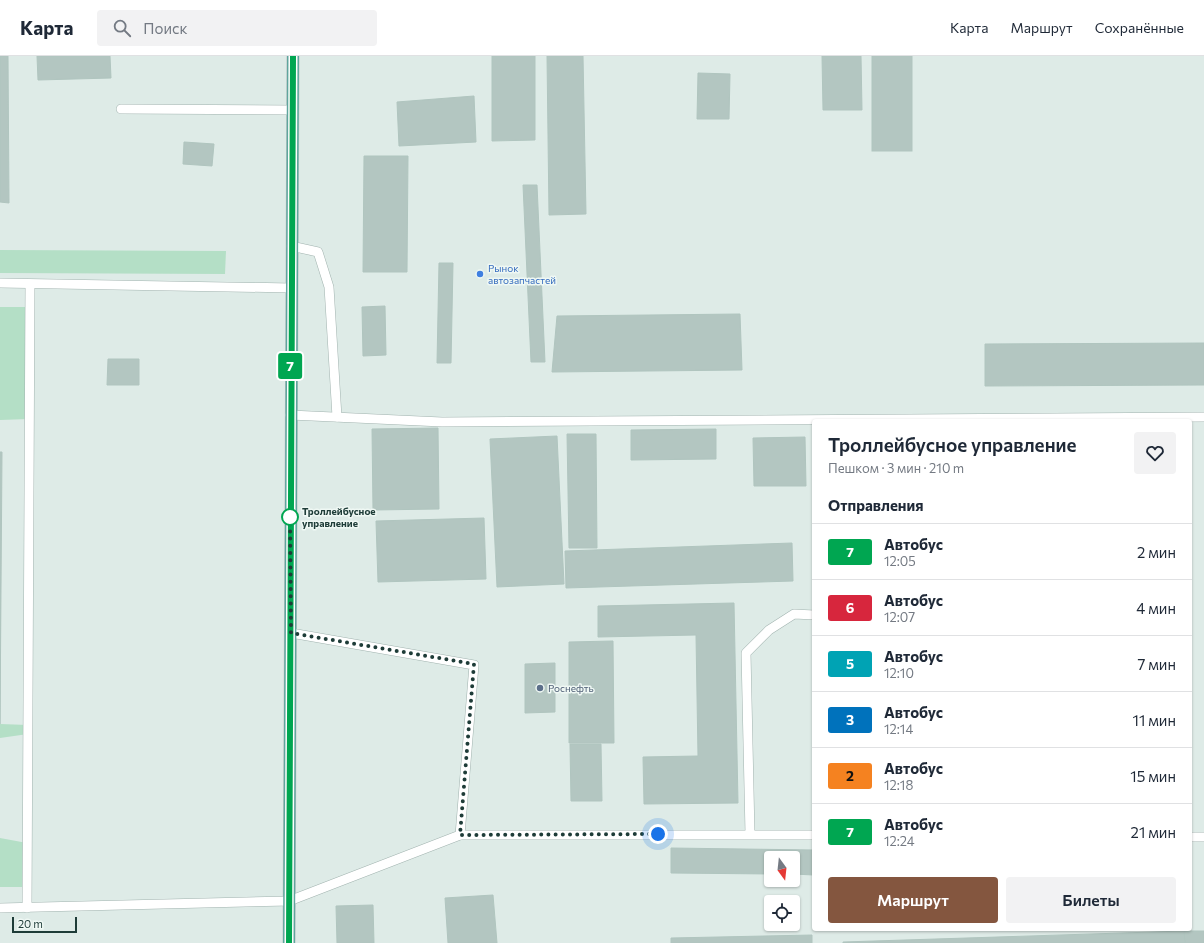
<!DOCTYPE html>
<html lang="ru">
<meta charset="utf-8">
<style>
:root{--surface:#fff;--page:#f2f2f3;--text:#1f2937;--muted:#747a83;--line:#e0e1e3;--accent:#84563f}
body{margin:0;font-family:Commissioner,sans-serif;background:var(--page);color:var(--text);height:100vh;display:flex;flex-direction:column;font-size:15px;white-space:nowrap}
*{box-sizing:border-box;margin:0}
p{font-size:13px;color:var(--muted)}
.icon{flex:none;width:22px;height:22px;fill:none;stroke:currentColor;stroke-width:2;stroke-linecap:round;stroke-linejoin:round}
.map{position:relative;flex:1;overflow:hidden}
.drawer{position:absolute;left:812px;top:363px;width:380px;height:512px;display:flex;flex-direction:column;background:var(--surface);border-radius:4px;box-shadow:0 1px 3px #0004}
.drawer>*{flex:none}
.badge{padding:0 8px;border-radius:3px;font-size:14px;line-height:26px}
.needle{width:26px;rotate:165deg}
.tools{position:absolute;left:764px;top:795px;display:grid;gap:8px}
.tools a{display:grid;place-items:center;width:36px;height:36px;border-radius:4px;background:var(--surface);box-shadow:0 1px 3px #0004;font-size:20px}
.scale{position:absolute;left:12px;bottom:10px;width:65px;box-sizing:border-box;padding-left:4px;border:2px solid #1e3c38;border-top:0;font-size:11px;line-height:14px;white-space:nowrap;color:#1e3c38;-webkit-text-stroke:3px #eff8f4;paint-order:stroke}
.you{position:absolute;width:20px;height:20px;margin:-10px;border:3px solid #fff;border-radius:50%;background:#1a73e8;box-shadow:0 0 0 6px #1a73e833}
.map>.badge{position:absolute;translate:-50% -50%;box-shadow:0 0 0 2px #fff}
h2{padding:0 16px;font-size:15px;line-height:36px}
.round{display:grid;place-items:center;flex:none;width:42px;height:42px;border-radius:4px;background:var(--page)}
.headline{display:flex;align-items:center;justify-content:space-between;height:68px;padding:0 16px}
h1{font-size:19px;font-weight:600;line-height:30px}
.button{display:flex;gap:8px;margin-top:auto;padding:8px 16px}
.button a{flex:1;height:46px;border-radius:4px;background:var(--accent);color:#fff;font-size:16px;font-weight:600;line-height:46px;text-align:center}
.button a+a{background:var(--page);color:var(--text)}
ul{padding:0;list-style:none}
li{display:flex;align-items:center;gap:12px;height:56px;padding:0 16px;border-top:1px solid var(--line)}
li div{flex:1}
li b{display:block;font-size:15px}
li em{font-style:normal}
li .badge{min-width:44px;font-weight:700;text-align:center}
header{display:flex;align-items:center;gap:24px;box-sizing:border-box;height:56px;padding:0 20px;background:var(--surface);border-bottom:1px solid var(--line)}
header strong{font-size:19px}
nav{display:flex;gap:22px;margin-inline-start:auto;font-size:14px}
.search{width:280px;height:36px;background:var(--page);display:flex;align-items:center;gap:10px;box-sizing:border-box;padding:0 14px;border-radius:4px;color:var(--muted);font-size:15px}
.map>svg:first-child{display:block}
.green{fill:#b4dfc6}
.building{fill:#b3c6c1;stroke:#b0c5bf}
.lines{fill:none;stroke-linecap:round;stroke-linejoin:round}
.service-casing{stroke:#a1b3af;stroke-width:10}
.primary-casing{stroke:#c0c8c7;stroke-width:13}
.service{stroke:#fff;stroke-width:9}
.primary{stroke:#5ea59d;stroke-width:12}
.line-casing{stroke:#fff;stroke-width:9}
.line{stroke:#00a651;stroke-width:6}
.walk{stroke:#1e3c38;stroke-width:4;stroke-dasharray:0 7.2}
.shop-dot{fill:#3f7fe0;stroke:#eff8f4;stroke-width:1.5}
.stop-dot{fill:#fff;stroke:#00a651;stroke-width:2}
.service-dot{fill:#5c6f8a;stroke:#eff8f4;stroke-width:1.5}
.labels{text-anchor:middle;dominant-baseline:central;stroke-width:3;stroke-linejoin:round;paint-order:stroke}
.shop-label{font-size:10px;fill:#366cbe;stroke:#eff8f4;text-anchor:start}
.stop-label{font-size:10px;font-weight:bold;fill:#1e3c38;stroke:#eff8f4;text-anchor:start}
.service-label{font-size:10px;fill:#4e5e75;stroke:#eff8f4;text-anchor:start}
</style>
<header>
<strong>Карта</strong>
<div class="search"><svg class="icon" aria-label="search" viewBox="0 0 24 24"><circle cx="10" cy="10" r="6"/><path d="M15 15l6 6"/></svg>Поиск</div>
<nav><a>Карта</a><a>Маршрут</a><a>Сохранённые</a></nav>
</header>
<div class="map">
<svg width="1204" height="887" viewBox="0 0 1204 887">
<rect width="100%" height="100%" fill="#deebe7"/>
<g class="green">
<polygon points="0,194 226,195 225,218 0,217"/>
<polygon points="0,251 30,251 29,363 0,364"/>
<polygon points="0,668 28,669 28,678 0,682"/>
<polygon points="0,782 27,787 27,831 0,831"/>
</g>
<g class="building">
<polygon points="0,0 8,0 9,147 0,146"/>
<polygon points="37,0 110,0 111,22 38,24"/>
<polygon points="492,0 535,0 535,84 492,85"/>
<polygon points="547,0 583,0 586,158 549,159"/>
<polygon points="822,0 861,0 862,54 823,54"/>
<rect x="872" y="0" width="40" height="95"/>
<polygon points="698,17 730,18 729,63 697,63"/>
<polygon points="474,40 476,86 399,90 397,46"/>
<polygon points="184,86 214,88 212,110 183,108"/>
<polygon points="364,100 408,100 407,216 363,216"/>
<polygon points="523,129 537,129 545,306 531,306"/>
<polygon points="439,207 453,207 451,307 437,307"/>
<polygon points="385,250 386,299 363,300 362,251"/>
<polygon points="740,258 742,314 552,316 557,260"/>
<polygon points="1204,287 1204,329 985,330 985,288"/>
<polygon points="108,303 139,303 139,329 107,329"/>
<polygon points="438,372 439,453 373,454 372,373"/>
<polygon points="716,373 716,403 631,404 631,374"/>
<polygon points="567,378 596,378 597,492 569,492"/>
<polygon points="557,380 564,528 497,531 490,383"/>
<polygon points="805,381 806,430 754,430 753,382"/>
<polygon points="0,396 2,396 0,668"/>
<polygon points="484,462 486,523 378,526 376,465"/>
<polygon points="792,487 793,525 566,532 565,495"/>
<polygon points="734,547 738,747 644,748 643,701 698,700 696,579 598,581 598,550"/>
<polygon points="613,585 614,687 569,687 569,586"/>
<polygon points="555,607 555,656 525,657 525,608"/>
<polygon points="570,688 601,688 602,745 571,745"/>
<polygon points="671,792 814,794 814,819 793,818 793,802 771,802 771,818 671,817"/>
<polygon points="493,839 497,887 448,887 445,842"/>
<polygon points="373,849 374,887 337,887 336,850"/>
<polygon points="1184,875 1204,875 1204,887 1185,887"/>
<polygon points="1184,875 1185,887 843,887 843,886"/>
<polygon points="812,879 812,887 671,887 671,882"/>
</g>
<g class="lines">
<g class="service-casing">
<g id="service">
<polyline points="121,53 293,54"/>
<polyline points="291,190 318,196 329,231 337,361"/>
<polyline points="0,227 291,232"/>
<polyline points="290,359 442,366 1204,361"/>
<polyline points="291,577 474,609 460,779"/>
<polyline points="750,778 746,597 769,574 794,558 814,559"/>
<polyline points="1190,781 1204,781"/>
<polyline points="0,852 289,845 460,779 814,779"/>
<polyline points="27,852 30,228"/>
</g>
</g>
<g class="primary-casing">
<polyline id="primary" points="289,887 293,0"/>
</g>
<use href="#service" class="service"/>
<use href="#primary" class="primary"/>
</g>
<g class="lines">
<g class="line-casing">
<polyline id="line" points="289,887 293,0"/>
</g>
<use href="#line" class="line"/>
<polyline class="walk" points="290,461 291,577 474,608 460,779 658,778"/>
</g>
<circle class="shop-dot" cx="480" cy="218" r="4"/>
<circle class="stop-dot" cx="290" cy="461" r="8"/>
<circle class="service-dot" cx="540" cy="632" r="4"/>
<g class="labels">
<g class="shop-label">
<text x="488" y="212">Рынок<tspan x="488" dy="12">автозапчастей</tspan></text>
</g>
<g class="stop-label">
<text x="302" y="455">Троллейбусное<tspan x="302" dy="12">управление</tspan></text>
</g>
<g class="service-label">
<text x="548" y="632">Роснефть</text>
</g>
</g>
</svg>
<div class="tools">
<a><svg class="needle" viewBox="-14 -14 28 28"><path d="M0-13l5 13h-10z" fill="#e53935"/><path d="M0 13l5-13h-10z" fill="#747a83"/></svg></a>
<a><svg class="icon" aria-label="locate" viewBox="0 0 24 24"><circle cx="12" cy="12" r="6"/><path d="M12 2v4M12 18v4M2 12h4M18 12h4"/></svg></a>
</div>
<div class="scale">20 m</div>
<div class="you" style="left:658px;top:778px"></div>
<b class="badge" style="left:290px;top:310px;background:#00a651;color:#fff">7</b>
<section class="drawer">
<div class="headline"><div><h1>Троллейбусное управление</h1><p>Пешком · 3 мин · 210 m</p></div><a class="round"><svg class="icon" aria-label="heart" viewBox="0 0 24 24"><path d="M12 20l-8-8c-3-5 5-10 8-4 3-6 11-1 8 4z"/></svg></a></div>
<h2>Отправления</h2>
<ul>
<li><span class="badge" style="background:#00a651;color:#fff">7</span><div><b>Автобус</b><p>12:05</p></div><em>2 мин</em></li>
<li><span class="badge" style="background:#d7263d;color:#fff">6</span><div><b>Автобус</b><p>12:07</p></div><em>4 мин</em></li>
<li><span class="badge" style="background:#00a3b4;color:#fff">5</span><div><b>Автобус</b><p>12:10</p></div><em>7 мин</em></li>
<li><span class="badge" style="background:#0072bc;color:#fff">3</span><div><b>Автобус</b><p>12:14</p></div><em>11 мин</em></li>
<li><span class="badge" style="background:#f58220;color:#111">2</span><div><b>Автобус</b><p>12:18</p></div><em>15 мин</em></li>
<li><span class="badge" style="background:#00a651;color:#fff">7</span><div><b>Автобус</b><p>12:24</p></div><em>21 мин</em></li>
</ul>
<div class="button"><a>Маршрут</a><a>Билеты</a></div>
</section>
</div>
